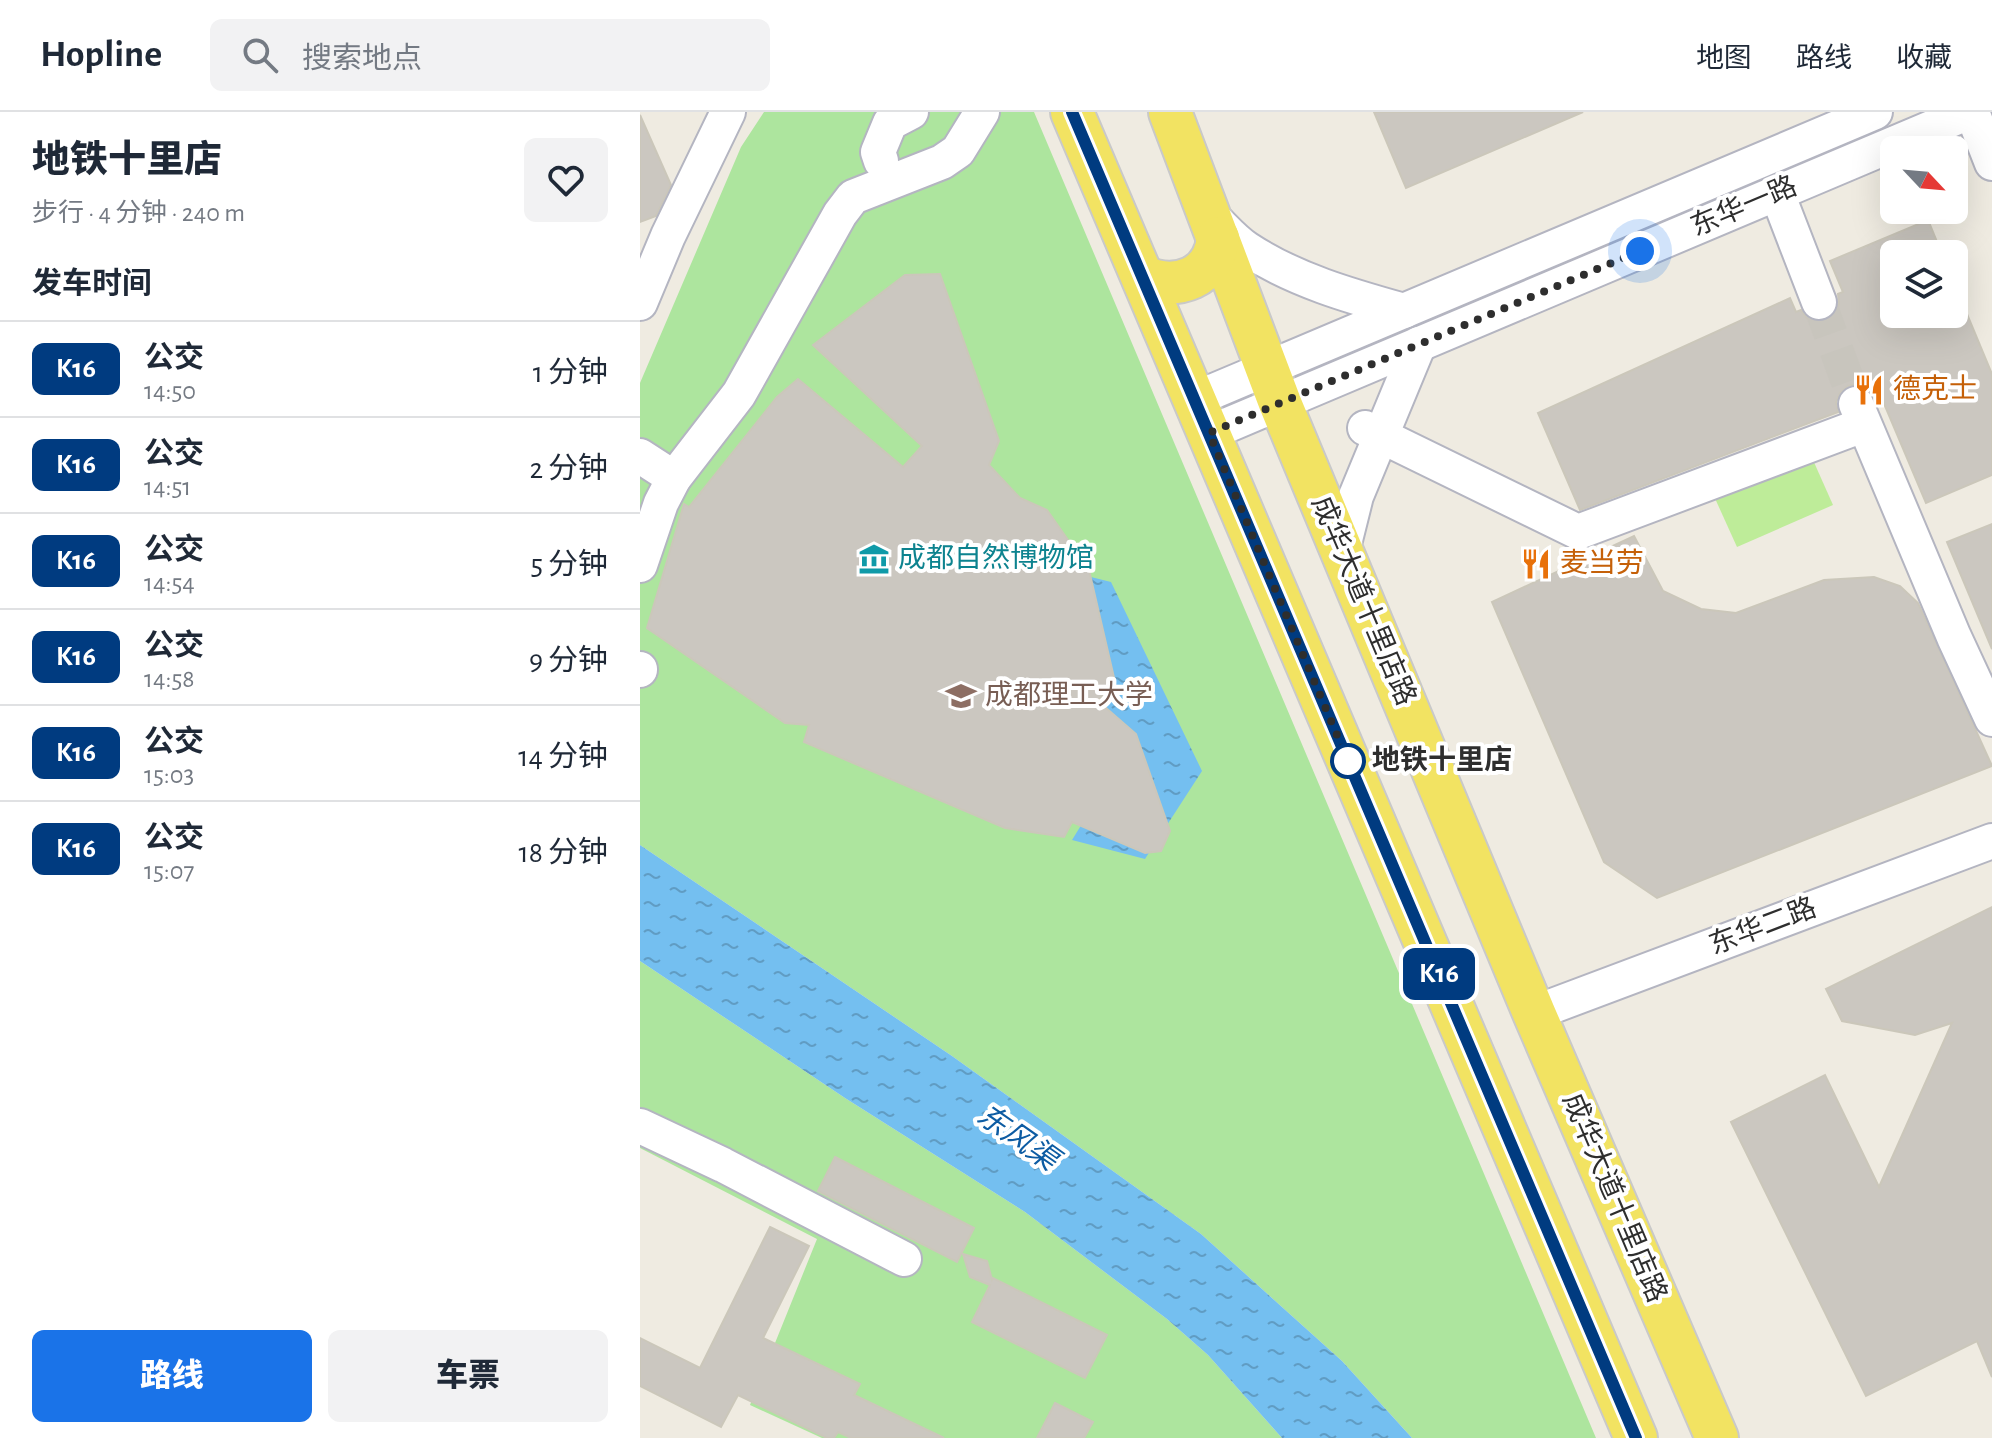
<!DOCTYPE html>
<html lang="zh">
<meta charset="utf-8">
<style>
:root{--surface:#fff;--page:#f2f2f3;--text:#1f2937;--muted:#747a83;--line:#e0e1e3;--accent:#1a73e8}
body{margin:0;font-family:"Alegreya Sans","Noto Sans SC",sans-serif;background:var(--page);color:var(--text);height:100vh;display:flex;flex-direction:column;font-size:30px;white-space:nowrap}
*{box-sizing:border-box;margin:0}
p{font-size:26px;color:var(--muted)}
.icon{flex:none;width:44px;height:44px;fill:none;stroke:currentColor;stroke-width:2;stroke-linecap:round;stroke-linejoin:round}
.map{position:relative;flex:1;overflow:hidden}
.side{display:flex;flex-direction:column;background:var(--surface);width:640px}
.side>*{flex:none}
.badge{padding:0 16px;border-radius:12px;font-size:28px;line-height:52px}
.needle{width:52px;rotate:116deg}
.buttons{position:absolute;left:1240px;top:24px;display:grid;gap:16px}
.buttons a{display:grid;place-items:center;width:88px;height:88px;border-radius:12px;background:var(--surface);box-shadow:0 8px 32px #0002;font-size:40px}
.you{position:absolute;width:40px;height:40px;margin:-20px;border:6px solid #fff;border-radius:50%;background:#1a73e8;box-shadow:0 0 0 12px #1a73e833}
.map>.badge{position:absolute;translate:-50% -50%;box-shadow:0 0 0 4px #fff}
h2{padding:0 32px;font-size:30px;line-height:72px}
.round{display:grid;place-items:center;flex:none;width:84px;height:84px;border-radius:12px;background:var(--page)}
.overview{display:flex;align-items:center;justify-content:space-between;height:136px;padding:0 32px}
h1{font-size:38px;font-weight:800;line-height:60px}
.action{display:flex;gap:16px;margin-top:auto;padding:16px 32px}
.action a{flex:1;height:92px;border-radius:12px;background:var(--accent);color:#fff;font-size:32px;font-weight:800;line-height:92px;text-align:center}
.action a+a{background:var(--page);color:var(--text)}
ul{padding:0;list-style:none}
li{display:flex;align-items:center;gap:24px;height:96px;padding:0 32px;border-top:2px solid var(--line)}
li div{flex:1}
li b{display:block;font-size:30px}
li em{font-style:normal}
li .badge{min-width:88px;font-weight:700;text-align:center}
header{display:flex;align-items:center;gap:48px;box-sizing:border-box;height:112px;padding:0 40px;background:var(--surface);border-bottom:2px solid var(--line)}
header strong{font-size:38px}
nav{display:flex;gap:44px;margin-inline-start:auto;font-size:28px}
.search{width:560px;height:72px;background:var(--page);display:flex;align-items:center;gap:20px;box-sizing:border-box;padding:0 28px;border-radius:12px;color:var(--muted);font-size:30px}
main{display:flex;flex:1;min-height:0}
.map>svg:first-child{display:block}
.park{fill:#ade59e}
.pitch{fill:#beec99}
.water{fill:url(#water-ripples)}
.building{fill:#cbc7c0;stroke:#cbc7ba;stroke-width:2}
.lines{fill:none;stroke-linecap:round;stroke-linejoin:round}
.minor-tunnel{stroke:#c8c5bd;stroke-width:34;stroke-dasharray:34 17;stroke-linecap:butt}
.minor-casing{stroke:#b4b5c1;stroke-width:38}
.major-casing{stroke:#c9c9c9;stroke-width:46}
.minor{stroke:#fff;stroke-width:34}
.major{stroke:#f2e362;stroke-width:42}
.line-casing{stroke:#fff;stroke-width:18}
.line{stroke:#003b80;stroke-width:12}
.walk{stroke:#2e2e2e;stroke-width:8;stroke-dasharray:0 14.4}
.stop-dot{fill:#fff;stroke:#003b80;stroke-width:4}
.labels{text-anchor:middle;dominant-baseline:central;stroke-width:8;stroke-linejoin:round;paint-order:stroke}
.street-label{font-size:28px;fill:#2e2e2e;stroke:#fff}
.food-label{font-size:28px;fill:#c56008;stroke:#fff;text-anchor:start}
.culture-label{font-size:28px;fill:#0d838f;stroke:#fff;text-anchor:start}
.education-label{font-size:28px;fill:#785e54;stroke:#fff;text-anchor:start}
.stop-label{font-size:28px;font-weight:bold;fill:#2e2e2e;stroke:#fff;text-anchor:start}
.water-label{font-size:30px;font-style:italic;fill:#0d5ca3;stroke:#fff}
</style>
<header>
<strong>Hopline</strong>
<div class="search"><svg class="icon" aria-label="search" viewBox="0 0 24 24"><circle cx="10" cy="10" r="6"/><path d="M15 15l6 6"/></svg>搜索地点</div>
<nav><a>地图</a><a>路线</a><a>收藏</a></nav>
</header>
<main>
<section class="side">
<div class="overview"><div><h1>地铁十里店</h1><p>步行 · 4 分钟 · 240 m</p></div><a class="round"><svg class="icon" aria-label="heart" viewBox="0 0 24 24"><path d="M12 20l-8-8c-3-5 5-10 8-4 3-6 11-1 8 4z"/></svg></a></div>
<h2>发车时间</h2>
<ul>
<li><span class="badge" style="background:#003b80;color:#fff">K16</span><div><b>公交</b><p>14:50</p></div><em>1 分钟</em></li>
<li><span class="badge" style="background:#003b80;color:#fff">K16</span><div><b>公交</b><p>14:51</p></div><em>2 分钟</em></li>
<li><span class="badge" style="background:#003b80;color:#fff">K16</span><div><b>公交</b><p>14:54</p></div><em>5 分钟</em></li>
<li><span class="badge" style="background:#003b80;color:#fff">K16</span><div><b>公交</b><p>14:58</p></div><em>9 分钟</em></li>
<li><span class="badge" style="background:#003b80;color:#fff">K16</span><div><b>公交</b><p>15:03</p></div><em>14 分钟</em></li>
<li><span class="badge" style="background:#003b80;color:#fff">K16</span><div><b>公交</b><p>15:07</p></div><em>18 分钟</em></li>
</ul>
<div class="action"><a>路线</a><a>车票</a></div>
</section>
<div class="map">
<svg width="1352" height="1326" viewBox="0 0 1352 1326">
<defs>
<pattern id="water-ripples" width="26" height="14" patternUnits="userSpaceOnUse" patternTransform="scale(2)"><rect width="26" height="14" fill="#74bff0"/><path d="M2 4q2-2 4 0t4 0M15 11q2-2 4 0t4 0" fill="none" stroke="#609cc3"/></pattern>
</defs>
<rect width="100%" height="100%" fill="#efebe1"/>
<g class="park">
<polygon points="124,0 394,0 956,1326 772,1326 702,1249 561,1122 312,944 0,733 0,271 101,35"/>
<polygon points="0,849 205,986 385,1100 527,1207 568,1243 642,1326 182,1326 110,1293 177,1127 0,1036"/>
</g>
<polygon class="pitch" points="1169,339 1193,393 1097,435 1073,382"/>
<g class="water">
<polygon points="451,465 471,470 562,659 505,747 432,728 480,650 423,489"/>
<polygon points="0,733 312,944 561,1122 702,1249 772,1326 642,1326 568,1243 527,1207 385,1100 205,986 0,849"/>
</g>
<g class="building">
<polygon points="734,0 943,0 766,76"/>
<polygon points="0,3 31,73 16,104 0,110"/>
<polygon points="1288,108 1302,142 1254,142 1254,202 1327,202 1352,262 1352,363 1286,391 1240,282 1234,284 1227,276 1218,272 1208,274 1200,281 1196,290 1198,300 940,398 898,301 1150,186 1156,200 1161,198 1166,205 1175,210 1187,208 1195,202 1199,192 1198,182 1203,180 1190,149"/>
<polygon points="300,162 359,329 349,353 380,386 407,398 449,458 475,570 458,589 496,622 530,719 521,739 505,741 432,710 424,725 365,716 164,630 169,613 145,611 7,516 44,392 49,395 137,285 158,267 263,355 282,334 173,233 265,163"/>
<polygon points="1352,412 1352,537 1307,430"/>
<polygon points="994,424 1023,479 1061,497 1096,501 1184,468 1234,465 1260,474 1278,491 1352,654 1017,786 964,750 852,490"/>
<polygon points="1352,795 1352,1265 1337,1229 1226,1284 1091,1010 1185,963 1239,1075 1312,911 1275,923 1202,909 1186,877"/>
<polygon points="195,1045 334,1116 317,1150 178,1079"/>
<polygon points="130,1115 169,1134 123,1226 220,1272 214,1283 304,1326 211,1326 198,1320 194,1326 187,1326 98,1283 81,1315 0,1274 0,1226 60,1256"/>
<polygon points="323,1142 347,1149 352,1168 353,1166 467,1223 445,1266 332,1210 350,1173 330,1165"/>
<polygon points="415,1291 453,1310 444,1326 397,1326"/>
</g>
<g class="lines">
<polyline class="minor-tunnel" points="1179,190 1216,292"/>
<g class="minor-casing">
<g id="minor">
<polyline points="1332,0 1352,51"/>
<polyline points="241,49 238,40 250,11 271,0"/>
<polyline points="1137,81 1179,190"/>
<path d="M570 103C582 114 593 128 607 137 654 168 710 184 764 199"/>
<polyline points="0,191 28,124 88,0"/>
<polyline points="555,287 1235,0"/>
<polyline points="1216,292 1314,525 1352,607"/>
<polyline points="725,316 938,420 1223,313"/>
<polyline points="569,321 1329,0"/>
<polyline points="0,344 34,366"/>
<polyline points="702,440 716,384 779,232"/>
<polyline points="0,453 21,391 34,366 99,282 200,102 213,85 302,50 318,39 342,0"/>
<polyline points="0,557 0,558"/>
<polyline points="894,901 1352,729"/>
<polyline points="0,1014 83,1053 264,1147"/>
</g>
</g>
<g class="major-casing">
<g id="major">
<polyline points="432,0 996,1326"/>
<polyline points="530,0 640,291 894,901 1077,1326"/>
<path d="M503 165C537 179 574 166 578 126"/>
</g>
</g>
<use href="#minor" class="minor"/>
<use href="#major" class="major"/>
</g>
<g class="lines">
<g class="line-casing">
<polyline id="line" points="432,0 996,1326"/>
</g>
<use href="#line" class="line"/>
<polyline class="walk" points="708,649 569,321 1000,139"/>
</g>
<defs>
<g id="restaurant-bare" transform="scale(2.4)"><path d="M-5-6h1v4h1v-4h1v4h1v-4h1v5L-1.5 .5V6h-2V.5L-5-1ZM5-6V6H3V1.5H1.5Q1.5-4 5-6Z" fill="#e8710a" stroke="#fff" stroke-width="2.5" paint-order="stroke"/></g>
<g id="museum-bare" transform="scale(2.4)"><path d="M0-6L6-3V-2H-6V-3ZM-5-1h2V3h-2ZM-1-1h2V3h-2ZM3-1h2V3H3ZM-6 4H6V6H-6Z" fill="#0f9aa8" stroke="#fff" stroke-width="2.5" paint-order="stroke"/></g>
<g id="university-bare" transform="scale(2.4)"><path d="M0-5L7-2L0 1L-7-2ZM-4 1L0 2.5L4 1V4Q0 6-4 4Z" fill="#8d6e63" stroke="#fff" stroke-width="2.5" paint-order="stroke"/></g>
</defs>
<g fill-rule="evenodd">
<use href="#restaurant-bare" x="1229" y="278"/>
<use href="#museum-bare" x="234" y="447"/>
<use href="#restaurant-bare" x="896" y="452"/>
<use href="#university-bare" x="321" y="584"/>
</g>
<circle class="stop-dot" cx="708" cy="649" r="16"/>
<g class="labels">
<g class="street-label">
<text transform="translate(1104 95) rotate(-23)">东华一路</text>
<text transform="translate(723 489) rotate(67)">成华大道十里店路</text>
<text transform="translate(1123 815) rotate(-21)">东华二路</text>
<text transform="translate(974 1086) rotate(67)">成华大道十里店路</text>
</g>
<g class="food-label">
<text x="1253" y="278">德克士</text>
<text x="920" y="452">麦当劳</text>
</g>
<g class="culture-label">
<text x="258" y="447">成都自然博物馆</text>
</g>
<g class="education-label">
<text x="345" y="584">成都理工大学</text>
</g>
<g class="stop-label">
<text x="732" y="649">地铁十里店</text>
</g>
<g class="water-label">
<text transform="translate(377 1026) rotate(35)">东风渠</text>
</g>
</g>
</svg>
<div class="buttons">
<a><svg class="needle" viewBox="-14 -14 28 28"><path d="M0-13l5 13h-10z" fill="#e53935"/><path d="M0 13l5-13h-10z" fill="#747a83"/></svg></a>
<a><svg class="icon" aria-label="layers" viewBox="0 0 24 24"><path d="M12 4l9 5-9 5-9-5zM3 14l9 5 9-5"/></svg></a>
</div>
<div class="you" style="left:1000px;top:139px"></div>
<b class="badge" style="left:799px;top:862px;background:#003b80;color:#fff">K16</b>
</div>
</main>
